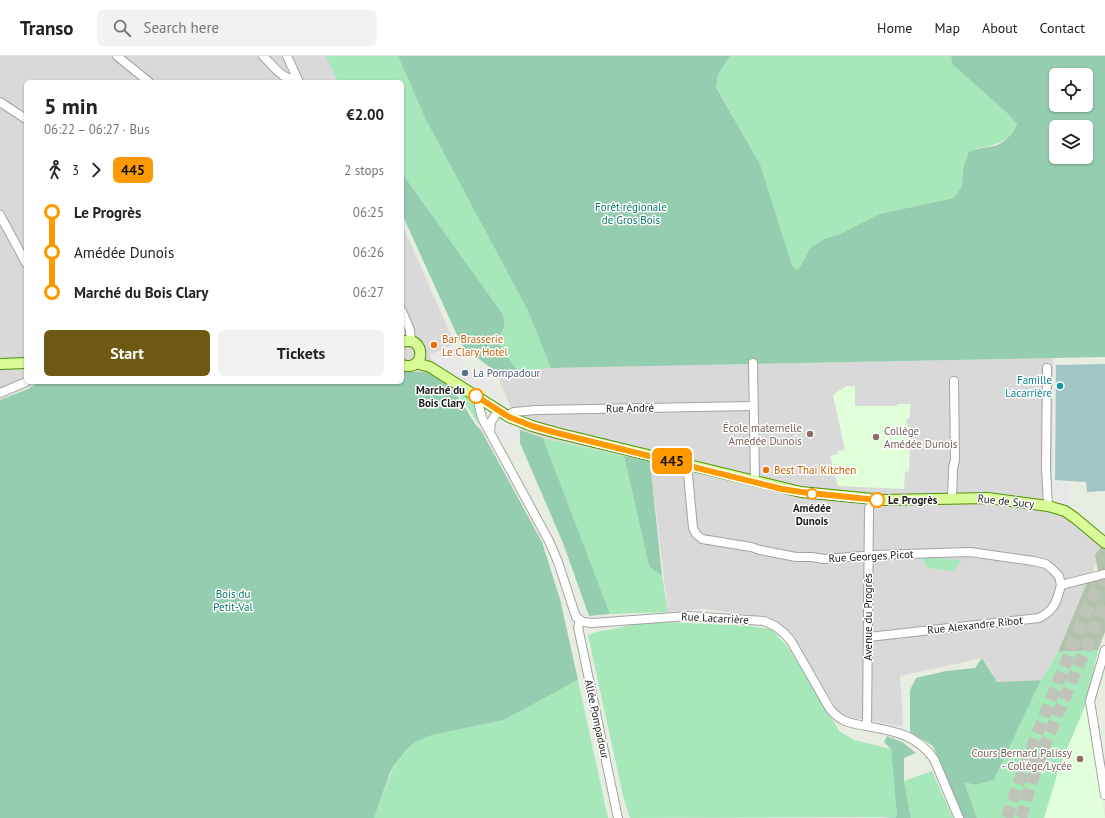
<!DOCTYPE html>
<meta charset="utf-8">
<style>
:root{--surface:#fff;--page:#f2f2f2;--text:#222;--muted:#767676;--line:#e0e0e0;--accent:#6c5913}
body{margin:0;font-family:"PT Sans",sans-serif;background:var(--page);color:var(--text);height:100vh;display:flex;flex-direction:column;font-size:15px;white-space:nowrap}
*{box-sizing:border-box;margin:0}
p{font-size:13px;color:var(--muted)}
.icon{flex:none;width:22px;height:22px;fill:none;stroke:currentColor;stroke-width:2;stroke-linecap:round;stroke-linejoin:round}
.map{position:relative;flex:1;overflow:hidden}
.side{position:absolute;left:24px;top:24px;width:380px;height:304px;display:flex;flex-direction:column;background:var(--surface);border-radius:6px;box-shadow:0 1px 3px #0004}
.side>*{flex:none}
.badge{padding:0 8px;border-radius:6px;font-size:14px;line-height:26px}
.fabs{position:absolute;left:1049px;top:12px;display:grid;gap:8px}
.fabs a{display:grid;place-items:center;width:44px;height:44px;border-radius:6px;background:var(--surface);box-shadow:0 1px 3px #0004;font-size:20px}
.map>.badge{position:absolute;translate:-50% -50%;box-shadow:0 0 0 2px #fff}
.legs{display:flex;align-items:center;gap:6px;height:44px;padding:0 20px;font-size:13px}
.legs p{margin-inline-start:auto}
.headline{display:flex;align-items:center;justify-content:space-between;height:68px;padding:0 20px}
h1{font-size:22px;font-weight:600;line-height:30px}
.primary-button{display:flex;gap:8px;margin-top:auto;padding:8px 20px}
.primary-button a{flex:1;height:46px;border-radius:6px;background:var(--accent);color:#fff;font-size:16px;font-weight:600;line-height:46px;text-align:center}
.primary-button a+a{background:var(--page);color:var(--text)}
ul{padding:0 20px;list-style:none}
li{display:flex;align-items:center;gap:14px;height:40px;font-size:15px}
li i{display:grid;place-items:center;width:6px;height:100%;margin:0 5px;background:currentColor}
li i::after{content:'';width:10px;height:10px;margin:-5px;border:3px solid;border-radius:50%;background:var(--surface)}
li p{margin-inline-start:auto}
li:first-child i{background:linear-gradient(#0000 50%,currentColor 0)}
li:last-child i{background:linear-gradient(currentColor 50%,#0000 0)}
header{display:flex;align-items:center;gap:24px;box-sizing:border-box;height:56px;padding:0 20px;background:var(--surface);border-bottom:1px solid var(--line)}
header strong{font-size:19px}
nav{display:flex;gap:22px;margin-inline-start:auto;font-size:14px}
.search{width:280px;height:36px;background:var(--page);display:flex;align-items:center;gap:10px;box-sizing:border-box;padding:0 14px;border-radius:6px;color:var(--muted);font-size:15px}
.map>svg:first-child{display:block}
.residential{fill:#dad9d9}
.education{fill:#e1ffd8}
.construction{fill:#b1c2ad}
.grass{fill:#a6e8b9}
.forest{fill:#95cdb1;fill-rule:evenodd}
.cemetery{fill:#a2c6c4}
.parking{fill:#e8e8e8}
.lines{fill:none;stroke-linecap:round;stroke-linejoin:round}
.highway-tunnel{stroke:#bfc3ba;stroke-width:12;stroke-dasharray:12 6;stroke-linecap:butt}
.minor-casing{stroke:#a3a3a3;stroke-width:10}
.major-casing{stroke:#519300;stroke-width:12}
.minor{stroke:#fff;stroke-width:8}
.major{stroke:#d8fb98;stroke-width:10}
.line-1-casing{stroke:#fff;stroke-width:9}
.line-1{stroke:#f90;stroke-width:6}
.food-dot{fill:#e8710a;stroke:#fff;stroke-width:1.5}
.service-dot{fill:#5c6f8a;stroke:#fff;stroke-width:1.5}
.culture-dot{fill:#0f9aa8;stroke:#fff;stroke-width:1.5}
.stop-1-dot{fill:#fff;stroke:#f90;stroke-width:2}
.education-dot{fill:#8d6e63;stroke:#fff;stroke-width:1.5}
.labels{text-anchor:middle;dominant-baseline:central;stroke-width:3;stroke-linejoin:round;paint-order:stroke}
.park-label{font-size:11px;fill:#0b786a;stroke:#fff}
.food-label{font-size:11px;fill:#c56008;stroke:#fff;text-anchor:start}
.service-label{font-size:11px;fill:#4e5e75;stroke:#fff;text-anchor:start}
.culture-label{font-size:11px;fill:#0d838f;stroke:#fff;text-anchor:end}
.stop-label{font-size:11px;font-weight:bold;fill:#1c1c1c;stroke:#fff;text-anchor:end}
.street-label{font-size:11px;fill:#1c1c1c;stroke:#fff}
.education-label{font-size:11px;fill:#785e54;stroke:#fff;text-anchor:end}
</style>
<header>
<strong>Transo</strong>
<div class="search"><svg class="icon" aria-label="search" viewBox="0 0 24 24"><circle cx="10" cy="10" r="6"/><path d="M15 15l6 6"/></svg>Search here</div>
<nav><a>Home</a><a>Map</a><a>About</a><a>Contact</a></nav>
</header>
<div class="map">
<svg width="1105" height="762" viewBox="0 0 1105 762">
<rect width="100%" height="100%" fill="#e8ede1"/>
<g class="residential">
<polygon points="0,0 327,0 339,26 26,26 26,326 40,326 0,344"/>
<polygon points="402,168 462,304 439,321 425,316 402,316"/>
<polygon points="1053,302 1052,448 1071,453 1088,466 1105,481 1102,493 1058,596 1041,624 997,626 983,602 900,620 903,671 849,661 838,655 799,591 781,569 764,561 704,553 668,556 650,405 543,382 520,374 496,316 551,312"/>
</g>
<g class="education">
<polygon points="846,330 855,330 855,350 897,350 897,348 910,348 910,362 906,363 911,384 909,385 910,389 909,415 905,416 904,433 838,430 830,400 838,398 837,395 845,394 833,339"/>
<polygon points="1086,648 1095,696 1105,762 1044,762 1060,709"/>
</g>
<g class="construction">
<polygon points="1102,490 1105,493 1105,514 1098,516 1095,499"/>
<polygon points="1105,523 1105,576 1098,594 1058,596 1087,527"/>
</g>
<g class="grass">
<path d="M326 0H398L425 62 527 253 551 312 517 315 496 283C505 273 507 270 502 257L402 117V26H338Z"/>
<path d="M730 0H951L952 8 1007 57 1017 68C1008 87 996 89 977 92L963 113 962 130 954 142 879 158 840 178 824 183 810 192 800 211 797 214 792 209 760 108 716 30 718 19Z"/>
<polygon points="453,330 474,344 481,366 478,367"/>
<polygon points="543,382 624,400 649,510 662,520 668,556 610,558"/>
<polygon points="921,501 962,504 953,515 928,512"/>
<polygon points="647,565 748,570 771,573 788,591 840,676 854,684 891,693 897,761 630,762 623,740 588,579 596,576 614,573"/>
<polygon points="1098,594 1086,648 1060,709 1044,762 977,762 964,726 975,729 994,724 1041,624 1058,596"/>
<polygon points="578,624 608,762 374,762 392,714 407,693 415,686 432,679 504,664"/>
<polygon points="932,715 953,762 911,762 904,725"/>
</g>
<g class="forest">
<path d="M398 0H730L718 19 716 31 760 108 792 209 797 214 800 211 810 192 824 183 840 178 879 158 954 142 962 130 963 113 969 96C979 91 988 92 998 89 1006 85 1014 76 1017 68L1007 57 952 8 951 0H1105V301L551 312 527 253 425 62ZM1056 19H1086V49H1056ZM1056 71H1086V101H1056Z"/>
<path d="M402 117 502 257C507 270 505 273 496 283L517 315 496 316 462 290 402 158Z"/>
<path d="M402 316C409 316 417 316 424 316 450 319 463 350 476 369L481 374 542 486 560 543 578 624 504 664 432 679 415 686 407 693 391 714 374 762H0V344L28 333 39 326H402Z"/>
<polygon points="520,374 543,382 610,558 589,560 563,487 520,387"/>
<polygon points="624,400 650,405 662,520 649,510"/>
<polygon points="982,602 997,626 1041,624 994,724 975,729 964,726 977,762 964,762 933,690 910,676 910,634 916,622 946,615 975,612"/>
<polygon points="887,680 902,686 916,697 904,702 904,725 911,762 880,762 897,761 891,693 884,686"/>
</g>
<polygon class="cemetery" points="1105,308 1105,435 1087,436 1086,426 1055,424 1056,309"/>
<g class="parking">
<polygon points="455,288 466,313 469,310 490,323 499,334 502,343 497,344 487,331 482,337 434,307 429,299"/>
<polygon points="505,366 520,374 516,385 505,387 497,374 500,370"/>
<polygon points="1055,425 1069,426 1069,449 1055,447"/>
</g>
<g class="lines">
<g class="highway-tunnel">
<path d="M1007 762C1023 711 1043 663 1063 614 1076 583 1086 548 1105 520"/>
<polyline points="1021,762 1028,737 1043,693 1105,547"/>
</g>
<g class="minor-casing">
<g id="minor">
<polyline points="117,0 149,26"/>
<path d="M263 0C272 8 284 27 297 22"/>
<polyline points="287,0 299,26"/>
<polyline points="0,46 26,63"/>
<polyline points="0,159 26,207"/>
<polyline points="402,255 410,274 411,285"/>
<polyline points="753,307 755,426"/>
<polyline points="1047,312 1046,411 1048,450"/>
<polyline points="0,337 26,326"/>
<path d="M479 342V350L482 362 549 485 558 506 576 561 583 566 592 567 688 560 764 565 775 570 784 577 791 585 830 653C841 666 849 667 866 670 894 675 916 678 934 703L959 762"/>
<polyline points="509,361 510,358 514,356 536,354 753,350"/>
<polyline points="490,376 491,366 498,355"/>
<polyline points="688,409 688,418 693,472 696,478 702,483 751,491 760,494 796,501 812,501 824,503 875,499 970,496 1033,505 1046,508 1052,513 1059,520 1061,529"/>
<polyline points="952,442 953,412 955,404 954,325"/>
<polyline points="1061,529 1105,518"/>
<polyline points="580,564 578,571 618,762"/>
<path d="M869 581 1039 562C1055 554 1057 545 1061 529"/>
<polyline points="1105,594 1090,645 1105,739"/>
<polyline points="867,670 869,452"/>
</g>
</g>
<g class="major-casing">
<g id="major">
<path d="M402 286C426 278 427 317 402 309"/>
<polyline points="416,307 430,311 509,361 532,370 557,377 801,436 884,444 988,442 1048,450 1065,455 1075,462 1105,487"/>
<polyline points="0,308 26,307"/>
</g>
</g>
<use href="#minor" class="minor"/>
<use href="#major" class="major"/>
</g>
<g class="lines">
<g class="line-1-casing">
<polyline id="line-1" points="476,340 509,361 532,370 557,377 782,433 801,436 877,444"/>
</g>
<use href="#line-1" class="line-1"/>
</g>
<g class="food-dot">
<circle cx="434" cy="289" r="4"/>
<circle cx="766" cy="414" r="4"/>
</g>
<circle class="service-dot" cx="465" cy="317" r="4"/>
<circle class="culture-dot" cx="1060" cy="330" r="4"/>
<g class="stop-1-dot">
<circle cx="476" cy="340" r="7"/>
<circle cx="812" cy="438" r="5"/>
<circle cx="877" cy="444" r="7"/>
</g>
<g class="education-dot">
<circle cx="810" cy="378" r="4"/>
<circle cx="876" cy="381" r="4"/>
<circle cx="1080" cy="703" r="4"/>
</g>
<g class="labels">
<g class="park-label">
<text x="631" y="151">Forêt régionale<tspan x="631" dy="13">de Gros Bois</tspan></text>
<text x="233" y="538">Bois du<tspan x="233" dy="13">Petit-Val</tspan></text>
</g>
<g class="food-label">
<text x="442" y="283">Bar Brasserie<tspan x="442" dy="13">Le Clary Hotel</tspan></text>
<text x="774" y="414">Best Thai Kitchen</text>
</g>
<g class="service-label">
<text x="473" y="317">La Pompadour</text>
</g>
<g class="culture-label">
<text x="1052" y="324">Famille<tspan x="1052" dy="13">Lacarrière</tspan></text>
</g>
<g class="stop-label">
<text x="465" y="334">Marché du<tspan x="465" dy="13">Bois Clary</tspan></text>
<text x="888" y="444" text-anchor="start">Le Progrès</text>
<text x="812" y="452" text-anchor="middle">Amédée<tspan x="812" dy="13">Dunois</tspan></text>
</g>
<g class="street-label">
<text transform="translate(630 352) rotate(-1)">Rue André</text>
<text transform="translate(1006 445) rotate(6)">Rue de Sucy</text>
<text transform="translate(871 500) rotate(-3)">Rue Georges Picot</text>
<text transform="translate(868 561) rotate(-90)">Avenue du Progrès</text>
<text transform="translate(715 562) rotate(3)">Rue Lacarrière</text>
<text transform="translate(975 569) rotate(-6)">Rue Alexandre Ribot</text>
<text transform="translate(597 663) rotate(78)">Allée Pompadour</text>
</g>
<g class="education-label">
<text x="802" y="372">École maternelle<tspan x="802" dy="13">Amedée Dunois</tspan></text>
<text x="884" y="375" text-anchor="start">Collège<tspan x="884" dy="13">Amédée Dunois</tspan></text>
<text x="1072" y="697">Cours Bernard Palissy<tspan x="1072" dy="13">- Collège/Lycée</tspan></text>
</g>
</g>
</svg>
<div class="fabs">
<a><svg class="icon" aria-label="locate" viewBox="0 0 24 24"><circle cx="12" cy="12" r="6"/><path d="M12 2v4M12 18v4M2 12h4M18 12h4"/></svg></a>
<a><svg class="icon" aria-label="layers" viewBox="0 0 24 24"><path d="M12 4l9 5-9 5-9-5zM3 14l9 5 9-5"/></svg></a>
</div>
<b class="badge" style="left:672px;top:405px;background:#f90;color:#111">445</b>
<section class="side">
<div class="headline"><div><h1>5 min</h1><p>06:22 – 06:27 · Bus</p></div><b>€2.00</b></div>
<div class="legs"><svg class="icon" aria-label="walk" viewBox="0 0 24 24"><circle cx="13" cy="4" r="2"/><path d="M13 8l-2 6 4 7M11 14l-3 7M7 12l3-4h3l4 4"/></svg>3<svg class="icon" aria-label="forward" viewBox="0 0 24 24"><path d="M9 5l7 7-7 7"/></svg><b class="badge" style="background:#f90;color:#111">445</b><p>2 stops</p></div>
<ul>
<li><i style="color:#f90"></i><b>Le Progrès</b><p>06:25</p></li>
<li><i style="color:#f90"></i><span>Amédée Dunois</span><p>06:26</p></li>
<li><i style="color:#f90"></i><b>Marché du Bois Clary</b><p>06:27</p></li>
</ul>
<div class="primary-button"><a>Start</a><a>Tickets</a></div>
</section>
</div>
